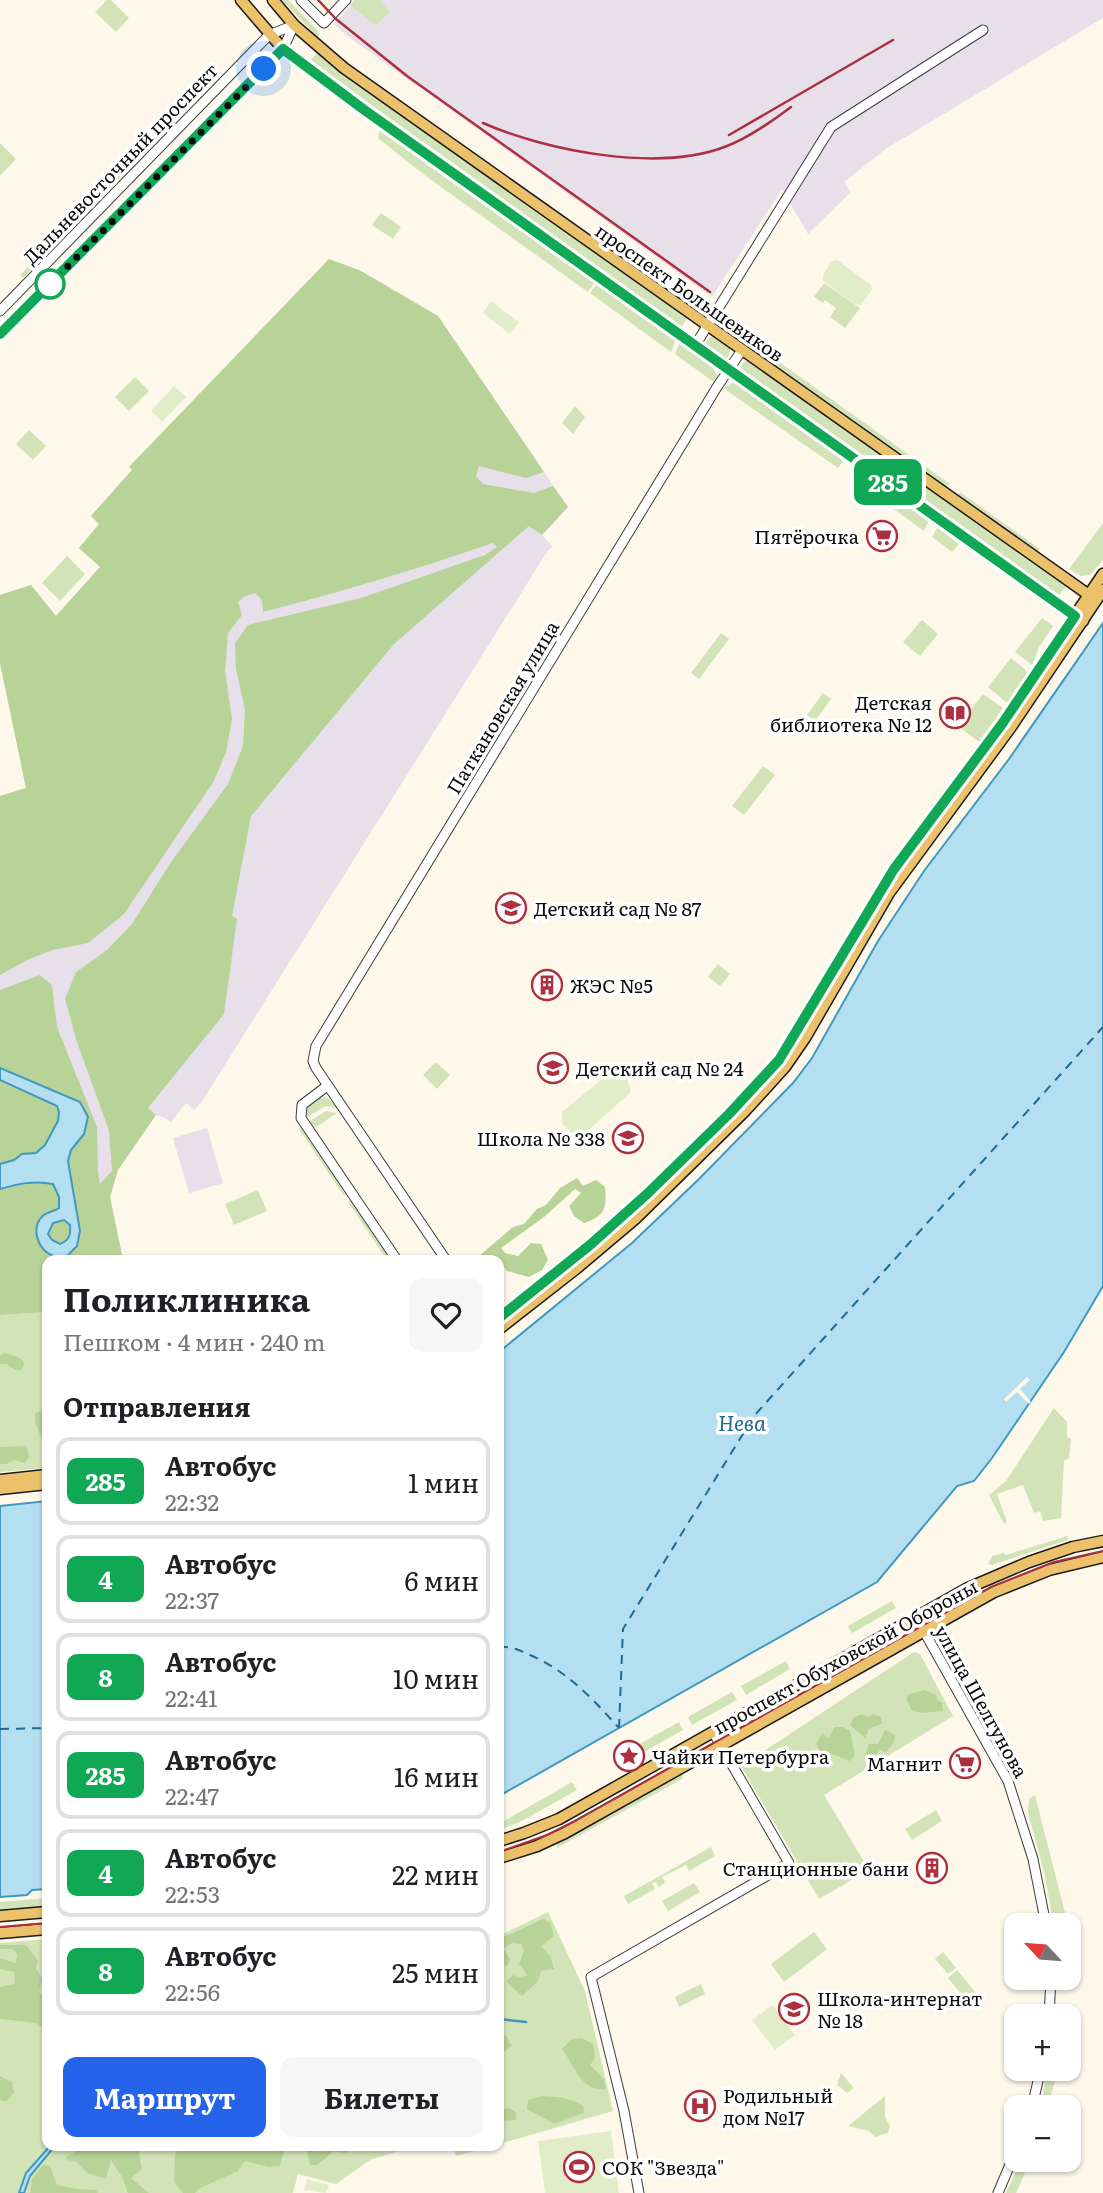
<!DOCTYPE html>
<html lang="ru">
<meta charset="utf-8">
<style>
:root{--surface:#fff;--page:#f6f6f6;--text:#202124;--muted:#757577;--line:#e0e0e0;--accent:#2563eb}
body{margin:0;font-family:Literata,serif;background:var(--page);color:var(--text);height:100vh;display:flex;flex-direction:column;font-size:26px;white-space:nowrap}
*{box-sizing:border-box;margin:0}
p{font-size:23px;color:var(--muted)}
.icon{flex:none;width:38px;height:38px;fill:none;stroke:currentColor;stroke-width:2;stroke-linecap:round;stroke-linejoin:round}
.map{position:relative;flex:1;overflow:hidden}
.panel{position:absolute;left:42px;top:1255px;width:462px;height:896px;display:flex;flex-direction:column;background:var(--surface);border-radius:14px;box-shadow:0 2px 5px #0004}
.panel>*{flex:none}
.badge{padding:0 14px;border-radius:10px;font-size:24px;line-height:46px}
.needle{width:46px;rotate:296deg}
.fabs{position:absolute;left:1004px;top:1913px;display:grid;gap:14px}
.fabs a{display:grid;place-items:center;width:77px;height:77px;border-radius:14px;background:var(--surface);box-shadow:0 2px 5px #0004;font-size:35px}
.you{position:absolute;width:35px;height:35px;margin:-18px;border:5px solid #fff;border-radius:50%;background:#1a73e8;box-shadow:0 0 0 10px #1a73e833}
.map>.badge{position:absolute;translate:-50% -50%;box-shadow:0 0 0 4px #fff}
h2{padding:0 21px;font-size:26px;line-height:63px}
.round{display:grid;place-items:center;flex:none;width:74px;height:74px;border-radius:14px;background:var(--page)}
.overview{display:flex;align-items:center;justify-content:space-between;height:119px;padding:0 21px}
h1{font-size:33px;font-weight:700;line-height:52px}
.button{display:flex;gap:14px;margin-top:auto;padding:14px 21px}
.button a{flex:1;height:80px;border-radius:14px;background:var(--accent);color:#fff;font-size:28px;font-weight:700;line-height:80px;text-align:center}
.button a+a{background:var(--page);color:var(--text)}
ul{padding:0;list-style:none}
li{display:flex;align-items:center;gap:21px;height:88px;margin:0 14px 10px;padding:0 7px;border:4px solid var(--line);border-radius:14px}
li div{flex:1}
li b{display:block;font-size:26px}
li em{font-style:normal}
li .badge{min-width:77px;font-weight:700;text-align:center}
.map>svg:first-child{display:block}
.industrial{fill:#e7dfe9}
.green{fill:#d2e4b7}
.forest{fill:#b8d398}
.pitch{fill:#e3ecc8}
.water{fill:#b3dff0;stroke:#4199c0;stroke-width:2;fill-rule:evenodd}
.pier{fill:#fdf8ea}
.lines{fill:none;stroke-linecap:round;stroke-linejoin:round}
.stream{stroke:#4199c0;stroke-width:2.5}
.ferry{stroke:#206990;stroke-width:2;stroke-dasharray:9 7;stroke-linecap:butt}
.minor-casing{stroke:#3d3d3d;stroke-width:11}
.major-casing{stroke:#1b1b1b;stroke-width:13}
.minor{stroke:#fff;stroke-width:9}
.major{stroke:#ecc16b;stroke-width:10}
.tram{stroke:#ad3041;stroke-width:2}
.rail{stroke:#ad3041;stroke-width:2.5}
.line-casing{stroke:#fff;stroke-width:16}
.line{stroke:#10a855;stroke-width:10}
.walk{stroke:#0a0a0a;stroke-width:7;stroke-dasharray:0 12.6}
.stop-dot{fill:#fff;stroke:#10a855;stroke-width:3.5}
.labels{text-anchor:middle;dominant-baseline:central;stroke-width:7;stroke-linejoin:round;paint-order:stroke}
.street-label{font-size:19px;fill:#0a0a0a;stroke:#fff}
.poi-label{font-size:19px;fill:#0a0a0a;stroke:#fff;text-anchor:start}
.water-label{font-size:21px;font-style:italic;fill:#206990;stroke:#fff}
</style>
<div class="map">
<svg width="1103" height="2193" viewBox="0 0 1103 2193">
<rect width="100%" height="100%" fill="#fdf8ea"/>
<g class="industrial">
<polygon points="355,0 1103,0 1103,18 887,148 844,182 851,192 808,234 782,189 712,297 346,35 334,24"/>
<polygon points="329,259 361,271 438,316 568,507 542,535 552,546 545,555 201,1103 194,1110 186,1103 171,1122 165,1118 156,1115 118,1169 110,1197 123,1260 47,1260 47,1312 0,1315 0,796 26,788 0,663 0,595 31,585 56,616 100,567 79,548 99,524 91,516 132,470 129,467"/>
<polygon points="207,1128 223,1183 189,1193 173,1138"/>
</g>
<g class="green">
<polygon points="107,0 111,0 129,18 116,32 95,12"/>
<polygon points="282,0 288,0 317,30 319,39"/>
<polygon points="355,0 380,0 390,13 375,25 350,5"/>
<polygon points="317,53 343,74 687,318 681,328 337,82 310,61"/>
<polygon points="380,129 437,165 572,263 571,266 594,283 588,292 427,177 378,138"/>
<polygon points="0,143 16,159 0,176"/>
<polygon points="149,144 151,146 88,211 86,208"/>
<polygon points="82,212 84,215 23,278 20,275"/>
<polygon points="381,213 401,227 393,239 372,225"/>
<polygon points="599,281 677,337 671,352 590,293"/>
<polygon points="824,283 860,308 845,328 830,317 836,308 825,300 823,303 814,297"/>
<polygon points="721,323 744,337 950,484 945,487 724,331"/>
<path d="M710 337H714L730 348V353L727 358C720 358 708 349 706 342Z"/>
<polygon points="681,339 708,360 717,375 715,383 675,354"/>
<polygon points="745,361 749,361 1066,586 1058,597 742,371 740,367"/>
<polygon points="135,377 149,391 129,411 115,397"/>
<polygon points="732,383 743,384 845,458 838,468 723,388"/>
<polygon points="575,406 585,417 573,434 562,423"/>
<polygon points="29,430 46,446 33,460 16,444"/>
<polygon points="868,478 873,478 930,518 924,531 862,486"/>
<polygon points="960,492 1040,549 1037,553 957,496"/>
<polygon points="1103,523 1103,560 1090,575 1081,576 1069,569"/>
<polygon points="942,526 950,533 948,536 959,544 952,552 932,537 937,528"/>
<polygon points="67,556 85,574 60,601 42,583"/>
<polygon points="1042,618 1053,626 1039,647 1032,665 1015,652"/>
<polygon points="922,620 938,634 920,656 903,642"/>
<polygon points="721,633 729,639 699,679 691,673"/>
<polygon points="1011,658 1028,672 1007,703 988,687"/>
<polygon points="823,693 831,699 815,721 807,715"/>
<polygon points="983,694 1003,708 979,742 958,726"/>
<polygon points="763,766 775,775 744,815 732,806"/>
<polygon points="718,964 730,974 720,986 708,977"/>
<polygon points="436,1062 450,1075 437,1089 423,1075"/>
<polygon points="318,1097 328,1098 339,1109 326,1106 307,1117 307,1107"/>
<polygon points="326,1111 337,1113 315,1128 310,1121"/>
<polygon points="302,1127 347,1193 344,1196 299,1129"/>
<polygon points="258,1190 267,1211 234,1225 225,1204"/>
<polygon points="350,1200 352,1201 392,1260 387,1260 348,1202"/>
<polygon points="47,1312 47,1468 0,1472 0,1315"/>
<polygon points="1054,1408 1067,1422 1067,1437 1071,1439 1069,1458 1064,1461 1061,1518 1043,1521 1040,1511 1034,1513 1023,1485 997,1494 1007,1522 1004,1524 989,1495 1006,1481"/>
<polygon points="1068,1536 1068,1540 992,1565 988,1564 992,1556 1004,1553 1005,1555"/>
<polygon points="892,1601 896,1608 852,1633 848,1626"/>
<polygon points="914,1652 920,1654 953,1716 824,1795 869,1870 819,1899 741,1766"/>
<polygon points="786,1661 790,1669 746,1695 741,1686"/>
<polygon points="732,1692 737,1700 692,1725 688,1717"/>
<polygon points="679,1722 683,1730 639,1755 634,1747"/>
<polygon points="680,1775 683,1775 682,1779 557,1848 557,1844"/>
<polygon points="572,1782 577,1790 520,1822 499,1830 499,1824"/>
<polygon points="1035,1795 1066,1917 1053,1919 1044,1872 1028,1813 1029,1799"/>
<polygon points="936,1810 942,1821 912,1840 905,1829"/>
<polygon points="711,1847 715,1856 689,1871 686,1865 662,1877 665,1882 659,1887 656,1882 652,1883 655,1889 628,1904 624,1896"/>
<polygon points="694,1883 700,1892 668,1911 662,1901"/>
<polygon points="47,1898 47,1906 0,1910 0,1902"/>
<polygon points="548,1912 585,1991 613,2111 499,2144 499,1936"/>
<polygon points="814,1932 827,1949 784,1982 771,1964"/>
<polygon points="47,1939 47,2146 414,2146 370,2160 336,2184 298,2174 293,2193 0,2193 0,1943"/>
<polygon points="943,1952 956,1968 948,1974 935,1959"/>
<polygon points="957,1970 976,1993 967,2001 948,1978"/>
<polygon points="701,1984 705,1994 679,2007 675,1997"/>
<polygon points="1048,2069 1058,2069 1048,2107 1040,2107"/>
<polygon points="841,2073 854,2088 847,2093 837,2085"/>
<polygon points="885,2096 885,2117 890,2126 888,2133 875,2137 869,2131 848,2126"/>
<polygon points="453,2146 494,2146 456,2156"/>
<polygon points="1017,2169 1025,2173 1016,2193 1006,2193"/>
</g>
<g class="forest">
<path d="M329 259 361 271 438 316 544 472 526 478 479 466 476 476 483 484 534 493 553 486 568 507 542 535 529 526 394 644 251 816 232 916 237 919 224 1014 148 1108 156 1115 118 1170 110 1197 123 1260H47V1312L0 1315V1189C18 1183 34 1181 53 1184L59 1197V1209L42 1216 44 1250 77 1246 67 1161 71 1150 84 1134 67 1096 0 1068V990L40 975 52 985 57 1027 97 1127 98 1172 100 1184 112 1171 109 1131 77 1042 65 999 76 972 107 950 132 924 171 862 228 784 243 746 245 710 236 669 235 643 248 625 361 598 485 555 497 547 493 543C417 569 341 592 263 612L262 600 255 593 244 597 238 602 242 615 228 633 225 671 232 719 226 752 214 781 124 914 88 943 53 950 29 959 0 975V796L26 788 0 663V595L31 585 56 616 100 567 79 548 99 524 91 516 132 470 129 467Z"/>
<polygon points="0,1080 57,1106 59,1112 58,1121 45,1145 36,1153 22,1154 14,1160 0,1164"/>
<path d="M577 1178 583 1186 596 1180 605 1187C607 1209 605 1216 584 1223L574 1216 569 1206 581 1193 575 1189 544 1217 501 1248 505 1253 518 1256 531 1243 541 1244 548 1260 542 1270 529 1277 507 1271 499 1260H479L478 1257 513 1227 524 1224 537 1209 546 1205 560 1188Z"/>
<circle cx="60" cy="1232" r="11"/>
<polygon points="5,1353 20,1358 24,1362 23,1368 18,1371 6,1364 0,1364 0,1355"/>
<polygon points="42,1411 47,1413 47,1435 41,1437 35,1422 35,1413"/>
<polygon points="24,1446 28,1450 29,1458 24,1463 15,1460 6,1464 0,1464 0,1447"/>
<polygon points="925,1690 936,1695 938,1701 942,1702 943,1711 922,1713 912,1711 906,1699 909,1694"/>
<polygon points="861,1714 869,1717 873,1714 881,1717 882,1724 869,1729 865,1738 850,1725 853,1718"/>
<polygon points="834,1727 843,1727 850,1731 855,1755 850,1761 832,1754 824,1758 816,1744 822,1733 829,1738"/>
<polygon points="885,1730 895,1735 894,1742 886,1752 880,1750 870,1762 864,1758 869,1744 878,1744"/>
<polygon points="543,1919 550,1922 554,1936 541,1946 551,1957 554,1969 541,1971 538,1981 522,1996 506,1982 512,1975 522,1978 527,1975 519,1964 524,1951 521,1944 513,1943 503,1948 510,1959 507,1966 501,1964 499,1960 499,1939"/>
<polygon points="0,1945 26,1945 38,1961 36,1968 42,1979 39,1992 47,1999 47,2025 41,2027 37,2023 0,2019 0,1987 15,1984 14,1972 0,1969 0,1958 16,1963 17,1955 13,1949 0,1949"/>
<polygon points="499,2034 506,2036 512,2046 499,2055 499,2067"/>
<path d="M582 2038 593 2044 595 2058 590 2065 604 2079 606 2089C581 2092 575 2066 562 2049L571 2040Z"/>
<polygon points="0,2076 12,2082 14,2093 6,2102 0,2100"/>
<path d="M541 2096C557 2097 570 2097 583 2106L584 2113 554 2124 527 2109 528 2100Z"/>
<polygon points="510,2108 516,2113 516,2120 499,2121 499,2110"/>
<polygon points="107,2146 135,2146 138,2148 142,2169 131,2178 149,2193 128,2193 122,2177 111,2160 106,2179 87,2173 77,2162 68,2160 66,2157 78,2150 102,2151"/>
<polygon points="180,2146 285,2146 280,2166 268,2167 245,2161 238,2171 198,2189 195,2193 183,2193 174,2182 175,2154"/>
<polygon points="309,2146 350,2146 351,2149 345,2153 334,2151 317,2165 310,2165 307,2151"/>
<polygon points="43,2165 50,2166 57,2185 76,2189 96,2190 98,2193 30,2193 32,2179"/>
</g>
<g class="pitch">
<polygon points="837,260 871,285 872,290 861,305 855,304 823,281 823,275 832,261"/>
<polygon points="491,301 519,322 510,334 483,313"/>
<polygon points="174,386 186,397 162,422 151,411"/>
<path d="M612 1071C624 1072 631 1082 630 1093L583 1135 573 1134 562 1123V1112Z"/>
<polygon points="773,2005 795,2035 775,2050 752,2020"/>
<polygon points="611,2131 619,2193 545,2193 538,2141"/>
<polygon points="307,2179 329,2185 326,2193 304,2190"/>
</g>
<g class="water">
<polygon points="1103,623 1103,1286 1064,1352 992,1458 974,1481 957,1486 877,1582 499,1796 499,1352 632,1243 699,1179 793,1083 812,1058 878,941 924,871 1009,759"/>
<path d="M0 1068 80 1102 88 1117 84 1134 71 1150 68 1161 80 1231 77 1246 66 1257C62 1257 58 1257 54 1256 38 1252 29 1226 44 1215 48 1212 55 1211 59 1208V1197L53 1184C34 1180 18 1184 0 1189V1164L14 1160 22 1154 36 1153 45 1145 58 1121 59 1112 57 1106 0 1080ZM64 1220 70 1225C71 1236 69 1240 60 1244L52 1240 48 1234 53 1223Z"/>
<polygon points="47,1501 47,1889 32,1890 27,1895 0,1897 0,1506"/>
<polygon points="50,2146 55,2146 30,2176 24,2193 19,2193 26,2173"/>
</g>
<polygon class="pier" points="1027,1377 1030,1380 1020,1389 1031,1402 1029,1404 1017,1392 1006,1402 1004,1399"/>
<g class="lines">
<polyline class="stream" points="499,2019 526,2022"/>
<g class="ferry">
<path d="M499 1647C511 1646 519 1650 530 1655 567 1671 592 1698 618 1727"/>
<polyline points="619,1728 623,1629 754,1416 1103,1027"/>
<polyline points="0,1729 47,1728"/>
</g>
<g class="minor-casing">
<g id="minor">
<polyline points="301,0 324,23 346,0"/>
<polyline points="0,311 269,35 294,25"/>
<polyline points="0,334 283,49 294,25"/>
<polyline points="696,344 831,127 983,30"/>
<polyline points="327,1086 302,1105 301,1118 397,1260"/>
<polyline points="446,1260 316,1068 313,1061 316,1046 717,387 742,350"/>
<polyline points="916,1617 1008,1781 1033,1859 1046,1925"/>
<polyline points="1049,2016 1051,1978"/>
<polyline points="1032,2107 1041,2068"/>
<polyline points="639,2193 624,2111 591,1977 789,1863 713,1732"/>
<polyline points="998,2193 1017,2148"/>
</g>
</g>
<g class="major-casing">
<g id="major">
<polyline points="241,0 283,49 326,82 1083,621"/>
<polyline points="273,0 294,25 344,68 1096,600"/>
<polyline points="499,1318 571,1261 647,1194 717,1126 779,1060 894,869 1002,724 1103,574"/>
<polyline points="499,1329 577,1268 635,1219 745,1111 785,1067 805,1038 889,893 1011,727 1103,590"/>
<polyline points="0,1480 47,1475"/>
<polyline points="0,1489 47,1484"/>
<polyline points="499,1841 524,1833 559,1819 968,1588 1029,1562 1073,1547 1103,1541"/>
<polyline points="499,1858 537,1846 565,1833 994,1592 1049,1570 1103,1557"/>
<polyline points="0,1916 47,1912"/>
<polyline points="0,1933 47,1929"/>
</g>
</g>
<use href="#minor" class="minor"/>
<use href="#major" class="major"/>
<g class="tram">
<polyline points="499,1852 547,1835 577,1820 991,1587 1054,1562 1103,1551"/>
<polyline points="0,1927 47,1923"/>
</g>
<g class="rail">
<polyline points="318,0 336,19 407,76 710,292"/>
<path d="M483 123C547 151 660 173 727 146 750 137 771 122 791 107"/>
<polyline points="729,135 893,40"/>
</g>
</g>
<g class="lines">
<g class="line-casing">
<polyline id="line" points="0,334 283,49 363,109 1075,616 1002,724 894,869 779,1060 729,1114 647,1194 590,1245 499,1318"/>
</g>
<use href="#line" class="line"/>
<polyline class="walk" points="50,284 264,69"/>
</g>
<defs>
<g id="supermarket-ring" transform="scale(1.575)"><circle r="9.5" fill="#fff" stroke="#ad3041" stroke-width="1.5"/><path d="M-6-5.5h2.5l.6 2H6L4.5 2H-2.5L-4.4-4H-6ZM-1.5 3.2a1.3 1.3 0 1 0 .1 0ZM3 3.2a1.3 1.3 0 1 0 .1 0Z" fill="#ad3041"/></g>
<g id="library-ring" transform="scale(1.575)"><circle r="9.5" fill="#fff" stroke="#ad3041" stroke-width="1.5"/><path d="M-6-4Q-3-5.5-.7-3.5V5Q-3 3-6 4ZM6-4Q3-5.5 .7-3.5V5Q3 3 6 4Z" fill="#ad3041"/></g>
<g id="school-ring" transform="scale(1.575)"><circle r="9.5" fill="#fff" stroke="#ad3041" stroke-width="1.5"/><path d="M0-5L7-2L0 1L-7-2ZM-4 1L0 2.5L4 1V4Q0 6-4 4Z" fill="#ad3041"/></g>
<g id="building-ring" transform="scale(1.575)"><circle r="9.5" fill="#fff" stroke="#ad3041" stroke-width="1.5"/><path d="M-4-6H4V6H1V3H-1V6H-4ZM-2.5-4.3h1.7v1.8h-1.7ZM.8-4.3h1.7v1.8H.8ZM-2.5-1h1.7V.8h-1.7ZM.8-1h1.7V.8H.8Z" fill="#ad3041"/></g>
<g id="sight-ring" transform="scale(1.575)"><circle r="9.5" fill="#fff" stroke="#ad3041" stroke-width="1.5"/><path d="M0-6L1.8-2.2L6-1.7L2.9 1.2L3.7 5.4L0 3.3L-3.7 5.4L-2.9 1.2L-6-1.7L-1.8-2.2Z" fill="#ad3041"/></g>
<g id="hospital-ring" transform="scale(1.575)"><circle r="9.5" fill="#fff" stroke="#ad3041" stroke-width="1.5"/><path d="M-5-5h3v3.5h4V-5h3V5h-3V1.5h-4V5h-3Z" fill="#ad3041"/></g>
<g id="stadium-ring" transform="scale(1.575)"><circle r="9.5" fill="#fff" stroke="#ad3041" stroke-width="1.5"/><path d="M0-5a6.5 5 0 1 0 0 10a6.5 5 0 1 0 0-10ZM-3.5-1.8h7v3.6h-7Z" fill="#ad3041"/></g>
</defs>
<g fill-rule="evenodd">
<use href="#supermarket-ring" x="882" y="536"/>
<use href="#library-ring" x="955" y="713"/>
<use href="#school-ring" x="511" y="908"/>
<use href="#building-ring" x="547" y="985"/>
<use href="#school-ring" x="553" y="1068"/>
<use href="#school-ring" x="628" y="1138"/>
<use href="#sight-ring" x="629" y="1756"/>
<use href="#supermarket-ring" x="965" y="1763"/>
<use href="#building-ring" x="932" y="1868"/>
<use href="#school-ring" x="794" y="2009"/>
<use href="#hospital-ring" x="700" y="2106"/>
<use href="#stadium-ring" x="579" y="2167"/>
</g>
<circle class="stop-dot" cx="50" cy="284" r="14"/>
<g class="labels">
<g class="street-label">
<text transform="translate(120 163) rotate(-46)">Дальневосточный проспект</text>
<text transform="translate(690 292) rotate(35)">проспект Большевиков</text>
<text transform="translate(502 707) rotate(-59)">Паткановская улица</text>
<text transform="translate(845 1656) rotate(-29)">проспект Обуховской Обороны</text>
<text transform="translate(982 1701) rotate(61)">улица Шелгунова</text>
</g>
<g class="poi-label">
<text x="859" y="536" text-anchor="end">Пятёрочка</text>
<text x="932" y="702" text-anchor="end">Детская<tspan x="932" dy="22">библиотека № 12</tspan></text>
<text x="534" y="908">Детский сад № 87</text>
<text x="570" y="985">ЖЭС №5</text>
<text x="576" y="1068">Детский сад № 24</text>
<text x="605" y="1138" text-anchor="end">Школа № 338</text>
<text x="652" y="1756">Чайки Петербурга</text>
<text x="942" y="1763" text-anchor="end">Магнит</text>
<text x="909" y="1868" text-anchor="end">Станционные бани</text>
<text x="817" y="1998">Школа-интернат<tspan x="817" dy="22">№ 18</tspan></text>
<text x="723" y="2095">Родильный<tspan x="723" dy="22">дом №17</tspan></text>
<text x="602" y="2167">СОК "Звезда"</text>
</g>
<g class="water-label">
<text x="742" y="1421">Нева</text>
</g>
</g>
</svg>
<div class="fabs">
<a><svg class="needle" viewBox="-14 -14 28 28"><path d="M0-13l5 13h-10z" fill="#e53935"/><path d="M0 13l5-13h-10z" fill="#757577"/></svg></a>
<a>+</a>
<a>−</a>
</div>
<div class="you" style="left:264px;top:69px"></div>
<b class="badge" style="left:888px;top:482px;background:#10a855;color:#fff">285</b>
<section class="panel">
<div class="overview"><div><h1>Поликлиника</h1><p>Пешком · 4 мин · 240 m</p></div><a class="round"><svg class="icon" aria-label="heart" viewBox="0 0 24 24"><path d="M12 20l-8-8c-3-5 5-10 8-4 3-6 11-1 8 4z"/></svg></a></div>
<h2>Отправления</h2>
<ul>
<li><span class="badge" style="background:#10a855;color:#fff">285</span><div><b>Автобус</b><p>22:32</p></div><em>1 мин</em></li>
<li><span class="badge" style="background:#10a855;color:#fff">4</span><div><b>Автобус</b><p>22:37</p></div><em>6 мин</em></li>
<li><span class="badge" style="background:#10a855;color:#fff">8</span><div><b>Автобус</b><p>22:41</p></div><em>10 мин</em></li>
<li><span class="badge" style="background:#10a855;color:#fff">285</span><div><b>Автобус</b><p>22:47</p></div><em>16 мин</em></li>
<li><span class="badge" style="background:#10a855;color:#fff">4</span><div><b>Автобус</b><p>22:53</p></div><em>22 мин</em></li>
<li><span class="badge" style="background:#10a855;color:#fff">8</span><div><b>Автобус</b><p>22:56</p></div><em>25 мин</em></li>
</ul>
<div class="button"><a>Маршрут</a><a>Билеты</a></div>
</section>
</div>
